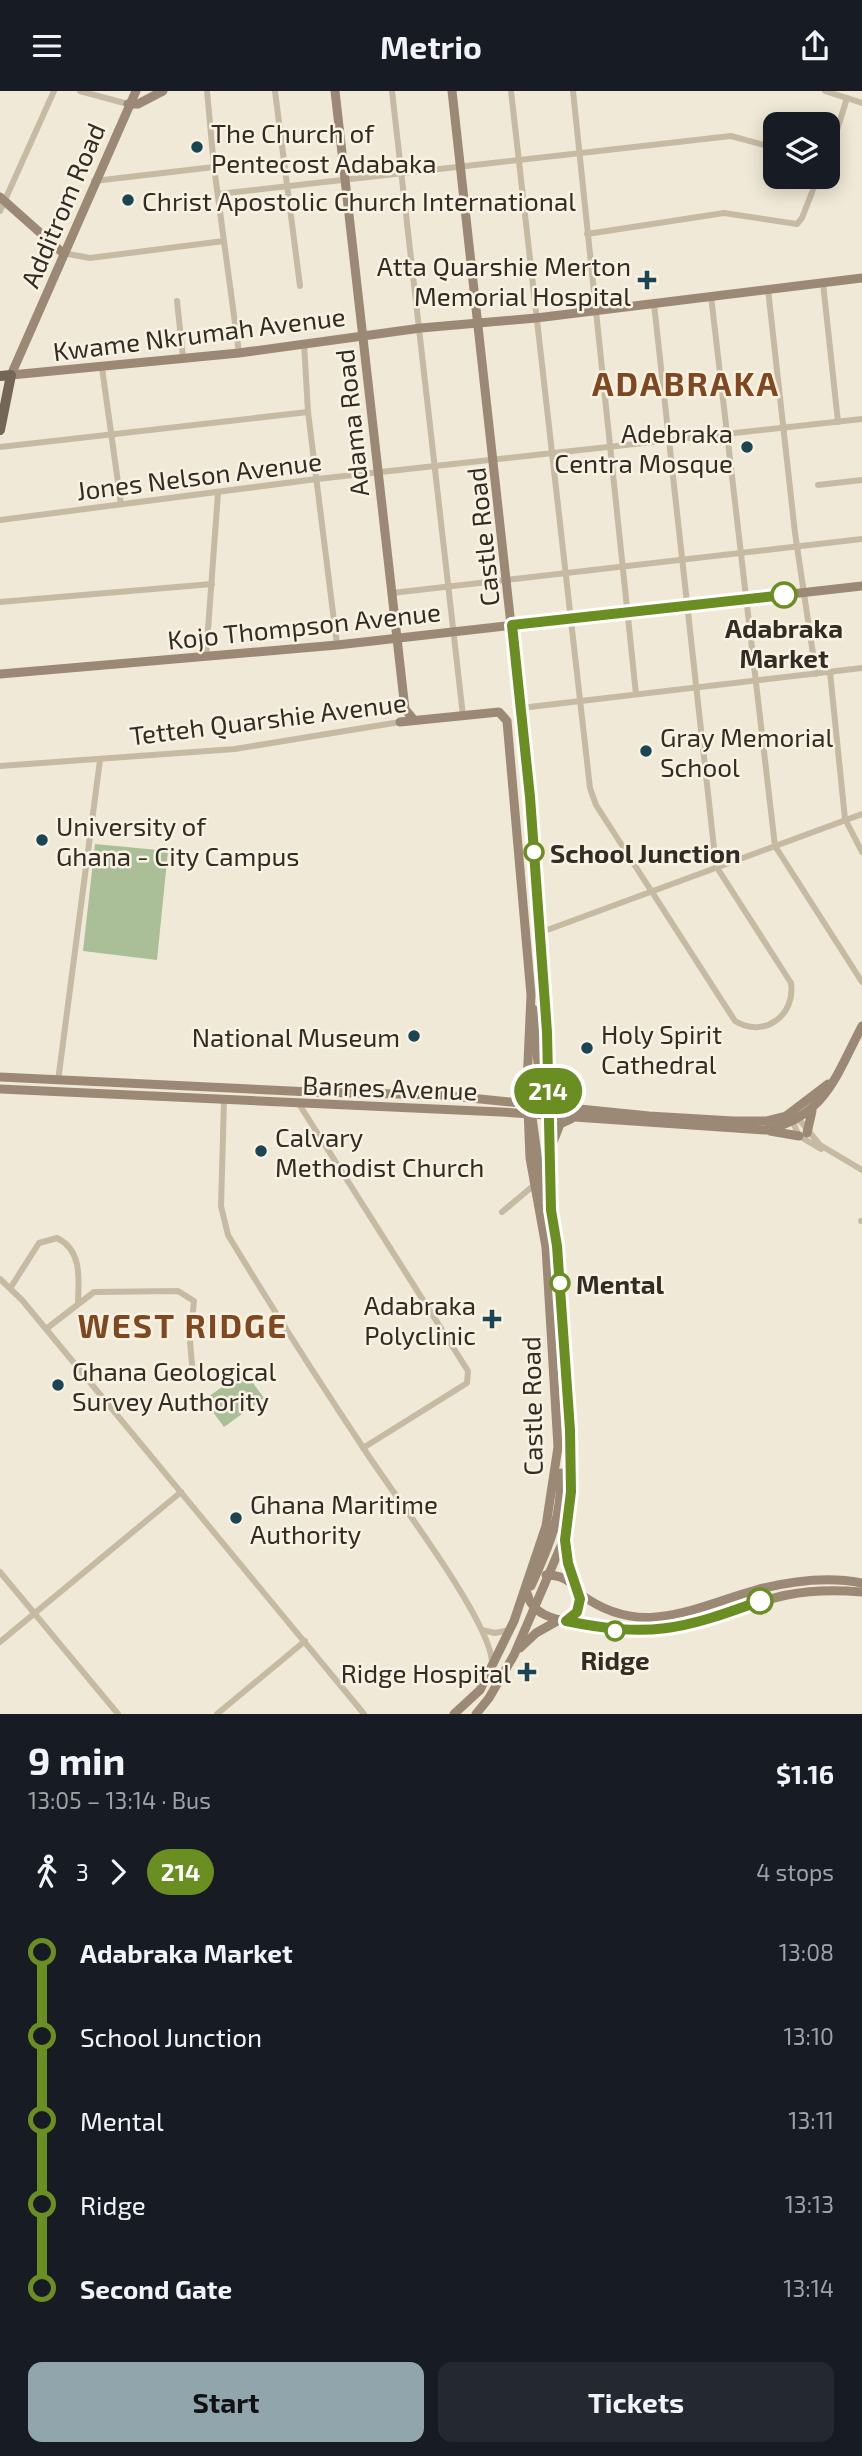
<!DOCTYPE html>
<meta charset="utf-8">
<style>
:root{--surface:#171b24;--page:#242831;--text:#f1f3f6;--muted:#9ea1a6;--accent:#91a5ad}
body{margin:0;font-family:"Exo 2",sans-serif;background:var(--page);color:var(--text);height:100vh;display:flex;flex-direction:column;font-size:26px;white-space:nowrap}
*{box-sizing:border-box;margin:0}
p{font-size:23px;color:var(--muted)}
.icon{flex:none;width:38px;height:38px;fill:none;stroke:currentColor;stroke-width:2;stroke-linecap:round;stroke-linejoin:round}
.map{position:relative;height:1623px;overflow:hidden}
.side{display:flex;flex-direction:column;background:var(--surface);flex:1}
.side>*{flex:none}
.badge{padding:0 14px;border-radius:23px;font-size:24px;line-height:46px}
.fabs{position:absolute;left:763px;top:21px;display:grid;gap:14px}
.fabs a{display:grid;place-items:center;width:77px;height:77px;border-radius:14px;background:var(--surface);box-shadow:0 4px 18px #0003;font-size:35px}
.map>.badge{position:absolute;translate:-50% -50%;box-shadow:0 0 0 4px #fff}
.legs{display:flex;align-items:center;gap:10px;height:77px;padding:0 28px;font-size:23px}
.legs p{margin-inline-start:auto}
.overview{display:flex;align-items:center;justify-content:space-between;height:119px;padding:0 28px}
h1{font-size:38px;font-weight:700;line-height:52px}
.primary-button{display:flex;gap:14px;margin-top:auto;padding:14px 28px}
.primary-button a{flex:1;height:80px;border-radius:14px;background:var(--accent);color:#111;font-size:28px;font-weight:700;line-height:80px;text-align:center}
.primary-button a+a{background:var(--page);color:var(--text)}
ul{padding:0 28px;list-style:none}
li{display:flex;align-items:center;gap:24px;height:84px;font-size:26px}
li i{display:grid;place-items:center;width:10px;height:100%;margin:0 9px;background:currentColor}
li i::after{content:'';width:18px;height:18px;margin:-9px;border:5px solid;border-radius:50%;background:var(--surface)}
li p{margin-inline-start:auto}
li:first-child i{background:linear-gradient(#0000 50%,currentColor 0)}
li:last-child i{background:linear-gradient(currentColor 50%,#0000 0)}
header{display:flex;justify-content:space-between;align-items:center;height:91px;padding:0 28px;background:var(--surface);font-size:32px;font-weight:700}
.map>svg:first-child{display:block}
.green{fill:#aabe98}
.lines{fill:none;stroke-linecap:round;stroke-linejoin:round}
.street{stroke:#c7baa3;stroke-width:6}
.secondary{stroke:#9b8975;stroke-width:9}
.primary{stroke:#746656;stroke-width:10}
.line-1-casing{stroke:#fff;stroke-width:16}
.line-1{stroke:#6b8e23;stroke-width:10}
.poi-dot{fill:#1c4553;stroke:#f8f2e3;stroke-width:2.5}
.stop-1-dot{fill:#fff;stroke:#6b8e23;stroke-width:3.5}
.labels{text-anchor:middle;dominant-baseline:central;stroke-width:5;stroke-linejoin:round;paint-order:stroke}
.poi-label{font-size:26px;fill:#332c25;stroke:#f8f2e3;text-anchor:start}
.street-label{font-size:26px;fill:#332c25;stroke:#f8f2e3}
.stop-label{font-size:26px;font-weight:bold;fill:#332c25;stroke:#f8f2e3}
.district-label{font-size:33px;font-weight:bold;letter-spacing:2px;fill:#7f4820;stroke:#f8f2e3}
</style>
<header><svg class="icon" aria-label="menu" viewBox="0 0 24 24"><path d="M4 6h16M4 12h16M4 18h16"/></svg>Metrio<svg class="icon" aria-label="share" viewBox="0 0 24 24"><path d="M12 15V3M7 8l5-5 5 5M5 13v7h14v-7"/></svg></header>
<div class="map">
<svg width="862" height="1623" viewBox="0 0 862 1623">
<rect width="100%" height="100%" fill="#f0e9d7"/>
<g class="green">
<polygon points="95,753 168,760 157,869 83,860"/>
<polygon points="244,1280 264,1307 224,1336 204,1309"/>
</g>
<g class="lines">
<g class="street">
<polyline points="80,0 128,13"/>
<polyline points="207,0 214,76 239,262"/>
<polyline points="275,0 300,195"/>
<polyline points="392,0 463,625"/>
<path d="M511 0 590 697 596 714 735 930C764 948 796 924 791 892L716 775 654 213"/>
<polyline points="573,0 636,603"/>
<polyline points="825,0 862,12"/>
<polyline points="837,39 847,7"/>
<polyline points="94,90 214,76"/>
<polyline points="218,103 731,45 775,57"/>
<polyline points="0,120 54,0"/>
<polyline points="587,143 724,122 797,133 802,127 818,86"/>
<polyline points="63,162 90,167 224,150"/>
<polyline points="823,192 838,331"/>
<polyline points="768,198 795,442 816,583"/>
<polyline points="711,205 775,755 862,891"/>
<polyline points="177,210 183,266"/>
<polyline points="304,252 308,321 337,554"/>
<polyline points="102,277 121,413"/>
<polyline points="0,356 308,321"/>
<polyline points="818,394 862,389"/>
<polyline points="0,429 317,388 862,328"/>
<polyline points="392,502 862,448"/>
<polyline points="0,511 212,493"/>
<polyline points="206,566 218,402"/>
<polyline points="830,581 845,728 862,761"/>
<polyline points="521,617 862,577"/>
<polyline points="0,675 235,658 400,631"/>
<polyline points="539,842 862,723"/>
<polyline points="58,990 100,669"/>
<path d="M224 1010 221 1115 228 1144C272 1217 318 1289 366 1361 394 1404 488 1526 492 1570"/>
<polyline points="299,1013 468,1280 467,1292 363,1357"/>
<polyline points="797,1026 820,1054 862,1079"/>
<polyline points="791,1027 799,1045 821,1058"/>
<polyline points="502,1121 533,1095"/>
<polyline points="861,1130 862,1130"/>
<polyline points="0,1188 22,1209 364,1623"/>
<path d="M11 1196 39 1152 57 1147C82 1159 79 1187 78 1211"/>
<polyline points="46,1238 94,1201 178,1200 194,1210 190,1250 192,1274"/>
<polyline points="0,1481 118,1623"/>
<polyline points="482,1539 495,1542 510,1539"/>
<polyline points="0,1551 181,1401"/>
<polyline points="217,1623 305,1550"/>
</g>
<g class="secondary">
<polyline points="136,0 11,284 239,262 421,237 536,227 862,187"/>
<polyline points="335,0 405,618 414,629"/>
<polyline points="452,0 530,706 545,901 551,1120 557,1155 570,1339 571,1401 567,1441 514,1564 489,1607 476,1623"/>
<polyline points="128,13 138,13 163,0"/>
<polyline points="0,106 63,162"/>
<polyline points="0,583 337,554 862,495"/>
<polyline points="400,631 499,621 507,630 531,904 527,993 530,1067 546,1156 558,1356 546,1435 514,1530 480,1599 454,1623"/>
<polyline points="533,918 542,1015"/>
<polyline points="0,986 311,1001 440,1004 649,1025 733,1030 766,1030 786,1025 828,993"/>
<path d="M0 998 501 1021 765 1039C825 1026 836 985 862 935"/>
<polyline points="531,1019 539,1078 548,1115"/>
<polyline points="770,1040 799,1045"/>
<polyline points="807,1042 812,1020"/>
<polyline points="553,1051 560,1033 571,1028"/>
<polyline points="565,1451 573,1492"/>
<path d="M546 1484C566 1484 582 1495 580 1516L566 1530"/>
<path d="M531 1495C550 1453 561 1429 561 1382"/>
<path d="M527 1502C532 1524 554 1528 573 1532 621 1541 664 1544 711 1528 736 1520 760 1509 787 1504 812 1499 837 1499 862 1501"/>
<path d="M579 1502C641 1549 691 1517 756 1499 790 1490 827 1485 862 1492"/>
<polyline points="520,1557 536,1542 559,1529"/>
</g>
<polyline class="primary" points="0,285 11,284 0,339"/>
</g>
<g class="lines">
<g class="line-1-casing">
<path id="line-1" d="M760 1510C681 1539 650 1547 566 1530L577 1521 580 1508 568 1472 565 1449 571 1401 570 1339 557 1155 551 1119 547 941 530 706 512 534 784 504"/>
</g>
<use href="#line-1" class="line-1"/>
</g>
<g class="poi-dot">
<circle cx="197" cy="56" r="7"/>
<circle cx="128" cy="109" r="7"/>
<path d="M643.5 178.5h7v7h7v7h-7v7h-7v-7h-7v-7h7z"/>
<circle cx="747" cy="356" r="7"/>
<circle cx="646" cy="660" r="7"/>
<circle cx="42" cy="749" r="7"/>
<circle cx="414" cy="945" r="7"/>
<circle cx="587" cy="957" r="7"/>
<circle cx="261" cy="1060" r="7"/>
<path d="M488.5 1217.5h7v7h7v7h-7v7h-7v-7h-7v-7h7z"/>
<circle cx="58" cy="1294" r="7"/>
<circle cx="236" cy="1427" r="7"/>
<path d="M523.5 1570.5h7v7h7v7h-7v7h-7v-7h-7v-7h7z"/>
</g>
<g class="stop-1-dot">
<circle cx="784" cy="504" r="12"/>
<circle cx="534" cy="761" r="9"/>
<circle cx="560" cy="1192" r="9"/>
<circle cx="760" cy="1510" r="12"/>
<circle cx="615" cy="1540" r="9"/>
</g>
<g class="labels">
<g class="poi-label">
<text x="211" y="41">The Church of<tspan x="211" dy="30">Pentecost Adabaka</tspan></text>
<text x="142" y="109">Christ Apostolic Church International</text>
<text x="631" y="174" text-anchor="end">Atta Quarshie Merton<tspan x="631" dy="30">Memorial Hospital</tspan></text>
<text x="733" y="341" text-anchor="end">Adebraka<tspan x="733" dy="30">Centra Mosque</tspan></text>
<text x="660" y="645">Gray Memorial<tspan x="660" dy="30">School</tspan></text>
<text x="56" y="734">University of<tspan x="56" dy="30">Ghana - City Campus</tspan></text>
<text x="601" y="942">Holy Spirit<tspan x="601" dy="30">Cathedral</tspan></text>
<text x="400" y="945" text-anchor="end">National Museum</text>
<text x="275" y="1045">Calvary<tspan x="275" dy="30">Methodist Church</tspan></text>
<text x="476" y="1213" text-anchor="end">Adabraka<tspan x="476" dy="30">Polyclinic</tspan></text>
<text x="72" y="1279">Ghana Geological<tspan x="72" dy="30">Survey Authority</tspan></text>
<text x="250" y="1412">Ghana Maritime<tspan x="250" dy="30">Authority</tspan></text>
<text x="511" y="1581" text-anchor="end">Ridge Hospital</text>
</g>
<g class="street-label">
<text transform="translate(62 114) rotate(-67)">Additrom Road</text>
<text transform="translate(199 242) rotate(-7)">Kwame Nkrumah Avenue</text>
<text transform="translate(351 332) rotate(-96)">Adama Road</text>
<text transform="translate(199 384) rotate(-7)">Jones Nelson Avenue</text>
<text transform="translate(482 446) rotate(-96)">Castle Road</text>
<text transform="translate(304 534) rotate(-6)">Kojo Thompson Avenue</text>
<text transform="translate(268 627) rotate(-7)">Tetteh Quarshie Avenue</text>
<text transform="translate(390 996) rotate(2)">Barnes Avenue</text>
<text transform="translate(531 1315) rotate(-91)">Castle Road</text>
</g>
<g class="stop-label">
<text x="784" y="536">Adabraka<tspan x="784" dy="30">Market</tspan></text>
<text x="550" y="761" text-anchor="start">School Junction</text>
<text x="576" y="1192" text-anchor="start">Mental</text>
<text x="615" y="1568">Ridge</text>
</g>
<g class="district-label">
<text x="686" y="292">ADABRAKA</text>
<text x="183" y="1234">WEST RIDGE</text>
</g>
</g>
</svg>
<div class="fabs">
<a><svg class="icon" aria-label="layers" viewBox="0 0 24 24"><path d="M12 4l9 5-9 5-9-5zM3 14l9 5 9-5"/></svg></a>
</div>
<b class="badge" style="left:548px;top:1000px;background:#6b8e23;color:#fff">214</b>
</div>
<section class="side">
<div class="overview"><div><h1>9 min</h1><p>13:05 – 13:14 · Bus</p></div><b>$1.16</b></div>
<div class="legs"><svg class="icon" aria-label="walk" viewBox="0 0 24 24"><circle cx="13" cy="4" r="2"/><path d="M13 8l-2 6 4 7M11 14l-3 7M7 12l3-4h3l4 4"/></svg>3<svg class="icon" aria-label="forward" viewBox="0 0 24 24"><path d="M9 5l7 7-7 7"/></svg><b class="badge" style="background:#6b8e23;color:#fff">214</b><p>4 stops</p></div>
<ul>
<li><i style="color:#6b8e23"></i><b>Adabraka Market</b><p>13:08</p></li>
<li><i style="color:#6b8e23"></i><span>School Junction</span><p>13:10</p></li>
<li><i style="color:#6b8e23"></i><span>Mental</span><p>13:11</p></li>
<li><i style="color:#6b8e23"></i><span>Ridge</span><p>13:13</p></li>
<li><i style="color:#6b8e23"></i><b>Second Gate</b><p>13:14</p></li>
</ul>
<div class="primary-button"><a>Start</a><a>Tickets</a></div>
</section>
